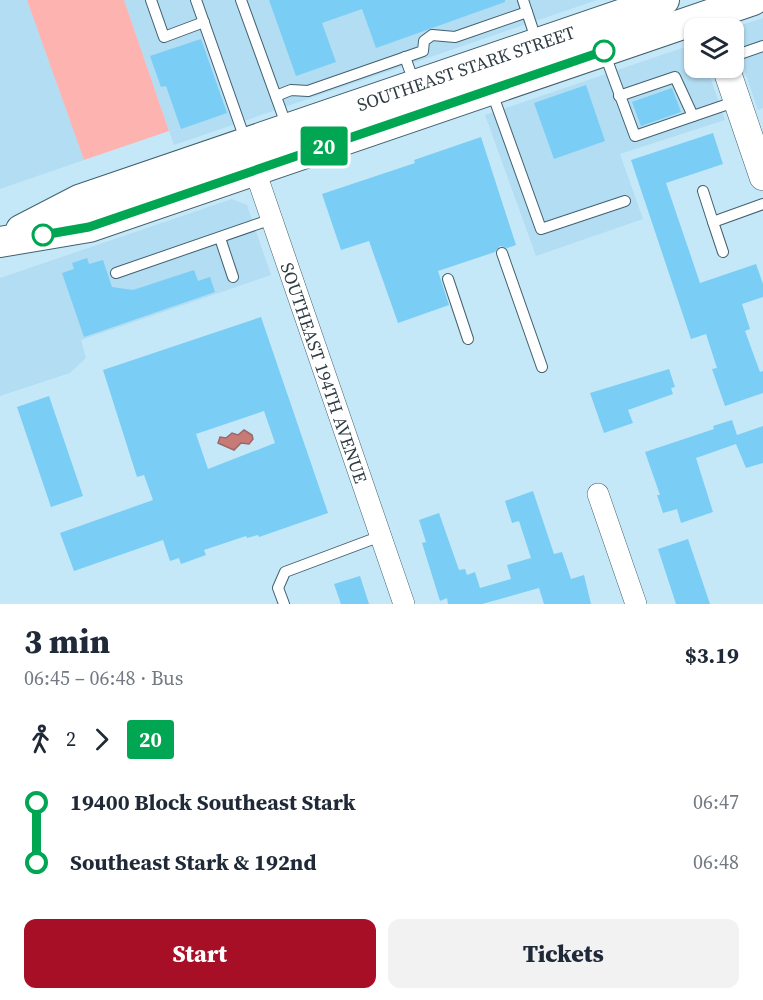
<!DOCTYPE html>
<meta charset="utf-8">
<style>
:root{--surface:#fff;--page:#f2f2f3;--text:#1f2937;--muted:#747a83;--accent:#a70f26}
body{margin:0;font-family:"Source Serif 4",serif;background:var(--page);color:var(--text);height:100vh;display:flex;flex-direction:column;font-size:22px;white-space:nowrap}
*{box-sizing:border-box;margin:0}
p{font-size:20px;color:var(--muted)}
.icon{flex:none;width:33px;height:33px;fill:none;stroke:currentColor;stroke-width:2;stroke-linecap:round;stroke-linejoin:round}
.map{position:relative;height:604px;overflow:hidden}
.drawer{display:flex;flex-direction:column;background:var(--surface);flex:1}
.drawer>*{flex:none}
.badge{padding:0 12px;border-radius:4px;font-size:21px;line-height:39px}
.buttons{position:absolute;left:684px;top:18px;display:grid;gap:12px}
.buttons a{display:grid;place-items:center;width:60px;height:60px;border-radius:12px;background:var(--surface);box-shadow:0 2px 4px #0004;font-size:30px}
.map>.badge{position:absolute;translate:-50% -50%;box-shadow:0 0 0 3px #fff}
.legs{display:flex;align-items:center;gap:9px;height:66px;padding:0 24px;font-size:20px}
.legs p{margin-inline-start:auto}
.summary{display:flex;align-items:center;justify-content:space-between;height:102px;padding:0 24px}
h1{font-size:33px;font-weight:800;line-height:45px}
.cta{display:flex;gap:12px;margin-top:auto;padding:12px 24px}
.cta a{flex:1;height:69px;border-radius:12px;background:var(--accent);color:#fff;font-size:24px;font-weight:800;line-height:69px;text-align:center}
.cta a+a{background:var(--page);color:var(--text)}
ul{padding:0 24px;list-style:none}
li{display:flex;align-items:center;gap:21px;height:60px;font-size:22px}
li i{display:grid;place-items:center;width:9px;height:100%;margin:0 8px;background:currentColor}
li i::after{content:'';width:15px;height:15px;margin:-8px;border:4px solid;border-radius:50%;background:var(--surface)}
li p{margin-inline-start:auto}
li:first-child i{background:linear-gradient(#0000 50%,currentColor 0)}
li:last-child i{background:linear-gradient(currentColor 50%,#0000 0)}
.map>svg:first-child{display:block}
.built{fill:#b3ddf2}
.green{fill:#fdb3af}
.water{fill:#c87a77;stroke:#9a6868;stroke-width:1.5}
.building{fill:#7acdf4;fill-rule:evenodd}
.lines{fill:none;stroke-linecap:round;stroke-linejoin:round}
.service-casing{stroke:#42616f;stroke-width:12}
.minor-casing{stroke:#42616f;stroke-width:22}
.tertiary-casing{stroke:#42616f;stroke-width:28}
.secondary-casing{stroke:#42616f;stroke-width:32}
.service{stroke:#fff;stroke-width:10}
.minor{stroke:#fff;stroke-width:21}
.tertiary{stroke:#fff;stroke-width:27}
.secondary{stroke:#fff;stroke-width:30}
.line-1-casing{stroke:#fff;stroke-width:14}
.line-1{stroke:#00a651;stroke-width:9}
.stop-1-dot{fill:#fff;stroke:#00a651;stroke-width:3}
.labels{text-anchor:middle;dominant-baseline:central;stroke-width:4.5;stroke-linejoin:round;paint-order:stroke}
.street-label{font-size:18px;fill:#303e44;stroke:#def3fd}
</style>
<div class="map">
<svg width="763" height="604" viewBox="0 0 763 604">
<rect width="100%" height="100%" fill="#c5e8f9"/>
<g class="built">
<polygon points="0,0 27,0 84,160 0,189"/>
<polygon points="124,0 597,0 174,145"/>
<polygon points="763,18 763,108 758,110 734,40 733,28"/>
<polygon points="688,46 694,49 694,68 707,68 725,120 620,154 643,219 536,256 485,115"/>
<polygon points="232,199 247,205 271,275 81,340 86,358 70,373 0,396 0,278"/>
</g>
<polygon class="green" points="27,0 124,0 169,131 84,160"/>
<polygon class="water" points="244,430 252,435 253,439 249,444 241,443 234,450 218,443 220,437 226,438 232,433 238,435"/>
<g class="building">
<polygon points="269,0 505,0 505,2 376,48 362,9 322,23 336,62 296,76"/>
<polygon points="201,39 227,113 181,129 166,86 161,87 150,56"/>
<polygon points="586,85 605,141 554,159 534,103"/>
<polygon points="672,88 681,112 641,126 632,102"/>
<polygon points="713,133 723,164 666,183 700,283 756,264 763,284 763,297 742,304 750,329 745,331 760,372 763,371 763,393 725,406 712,369 717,368 706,334 691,339 631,160"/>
<polygon points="481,137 516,245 507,248 500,246 495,252 438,271 449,305 398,323 369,241 341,250 322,194 415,163 414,160"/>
<polygon points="87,258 89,264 103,260 112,287 133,290 194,270 198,281 210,277 215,292 84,337 62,273 74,269 72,263"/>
<path d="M261 317 328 513 259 537 258 535 247 538 246 536 204 550 206 555 181 564 179 558 170 561 163 540 74 571 60 533 153 500 144 475 137 477 103 370ZM264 411 275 443 208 469 196 434Z"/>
<polygon points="669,369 675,387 671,388 673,394 628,410 633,423 604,433 590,393"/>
<polygon points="49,396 83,496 51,507 17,407"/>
<polygon points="732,420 737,435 763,426 763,463 746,468 736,444 696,458 713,512 681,523 677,509 663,513 657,495 660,495 645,452 714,429 713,426"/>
<polygon points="533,491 554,554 562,552 571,579 584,575 591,604 544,604 539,588 482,604 448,604 447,598 440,601 422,543 426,542 419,520 439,513 459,570 465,569 467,575 475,572 480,588 511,579 507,565 531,558 519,521 512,523 505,501"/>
<polygon points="688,539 710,604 676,604 658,549"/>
<polygon points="360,576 369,604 341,604 334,584"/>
</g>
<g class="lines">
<g class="service-casing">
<g id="service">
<polyline points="151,0 164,37 204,22"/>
<polyline points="196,0 246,142"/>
<polyline points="241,0 287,127"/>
<polyline points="523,0 537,42"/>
<polyline points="604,52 635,136 737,101"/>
<polyline points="734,56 763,46"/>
<polyline points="405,57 415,85"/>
<polyline points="491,90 541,229 625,201"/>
<polyline points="276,96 291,90 308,91 423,51 424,41 432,35 455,37 527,12"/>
<polyline points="619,96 675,77 693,116"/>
<polyline points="703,191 713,222"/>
<polyline points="220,238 233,277"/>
<polyline points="723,252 713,222 763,204"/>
<polyline points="502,253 542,367"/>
<polyline points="116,273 272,219"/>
<polyline points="448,279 468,339"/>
<polyline points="284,604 278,588 285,572 381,536"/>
</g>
</g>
<g class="minor-casing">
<g id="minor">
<path id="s1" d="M251 159 404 604"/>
<polyline points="598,494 636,604"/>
</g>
</g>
<g class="tertiary-casing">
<polyline id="tertiary" points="726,68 763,177"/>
</g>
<g class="secondary-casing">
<g id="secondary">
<path id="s2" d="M21 230 79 200 664 0"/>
<polyline points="0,242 89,227 753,0"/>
</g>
</g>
<use href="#service" class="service"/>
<use href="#minor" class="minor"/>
<use href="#tertiary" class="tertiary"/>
<use href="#secondary" class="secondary"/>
</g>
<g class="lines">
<g class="line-1-casing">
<polyline id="line-1" points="43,235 89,227 604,51"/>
</g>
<use href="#line-1" class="line-1"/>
</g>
<g class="stop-1-dot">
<circle cx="604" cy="51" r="10"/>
<circle cx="43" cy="235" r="10"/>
</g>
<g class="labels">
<g class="street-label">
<text stroke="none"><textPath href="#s2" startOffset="474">SOUTHEAST STARK STREET</textPath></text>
<text stroke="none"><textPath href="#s1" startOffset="226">SOUTHEAST 194TH AVENUE</textPath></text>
</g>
</g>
</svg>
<div class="buttons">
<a><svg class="icon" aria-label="layers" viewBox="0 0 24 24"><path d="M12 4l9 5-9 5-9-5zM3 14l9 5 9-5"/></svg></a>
</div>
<b class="badge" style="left:324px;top:146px;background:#00a651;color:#fff">20</b>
</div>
<section class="drawer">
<div class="summary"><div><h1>3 min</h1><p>06:45 – 06:48 · Bus</p></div><b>$3.19</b></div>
<div class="legs"><svg class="icon" aria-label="walk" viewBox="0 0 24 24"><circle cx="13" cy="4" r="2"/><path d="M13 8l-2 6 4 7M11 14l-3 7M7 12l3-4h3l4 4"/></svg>2<svg class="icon" aria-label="forward" viewBox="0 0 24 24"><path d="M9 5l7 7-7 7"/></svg><b class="badge" style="background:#00a651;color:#fff">20</b></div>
<ul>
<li><i style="color:#00a651"></i><b>19400 Block Southeast Stark</b><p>06:47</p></li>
<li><i style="color:#00a651"></i><b>Southeast Stark &amp; 192nd</b><p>06:48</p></li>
</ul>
<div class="cta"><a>Start</a><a>Tickets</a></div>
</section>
